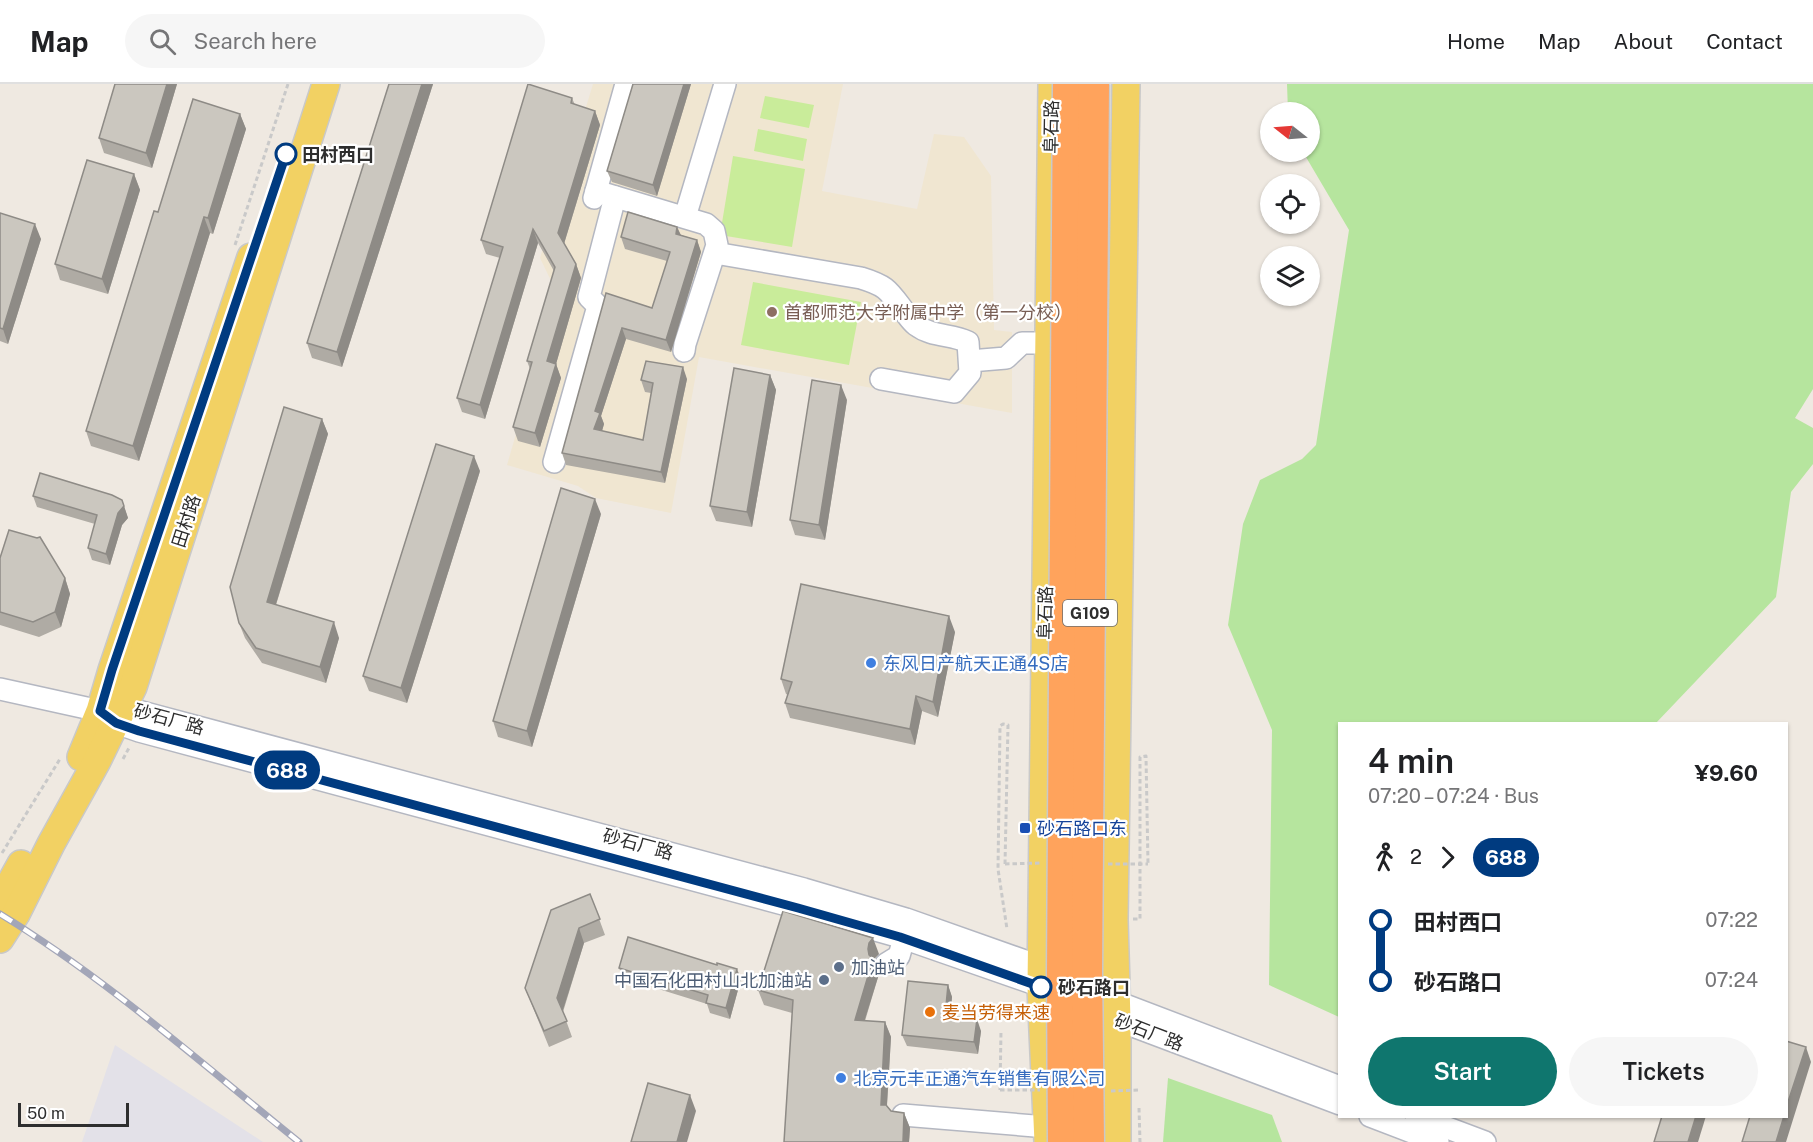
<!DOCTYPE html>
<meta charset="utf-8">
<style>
:root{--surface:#fff;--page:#f6f6f6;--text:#202124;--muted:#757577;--line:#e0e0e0;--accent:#0f766e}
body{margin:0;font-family:"Public Sans","Noto Sans SC",sans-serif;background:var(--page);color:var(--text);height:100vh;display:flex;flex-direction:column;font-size:22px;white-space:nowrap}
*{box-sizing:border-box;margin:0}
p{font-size:20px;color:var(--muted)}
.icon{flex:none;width:33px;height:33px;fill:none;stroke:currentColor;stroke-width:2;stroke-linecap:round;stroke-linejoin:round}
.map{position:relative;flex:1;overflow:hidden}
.panel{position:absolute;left:1338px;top:638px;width:450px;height:396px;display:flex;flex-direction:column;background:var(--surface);border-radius:0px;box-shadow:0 2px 4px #0004}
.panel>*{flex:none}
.badge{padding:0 12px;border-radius:20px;font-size:21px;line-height:39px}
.needle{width:39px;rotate:287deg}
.fabs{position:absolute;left:1260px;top:18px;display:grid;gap:12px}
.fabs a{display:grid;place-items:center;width:60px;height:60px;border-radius:50%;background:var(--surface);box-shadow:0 2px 4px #0004;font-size:30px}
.scale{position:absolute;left:18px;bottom:15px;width:111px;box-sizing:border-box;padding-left:6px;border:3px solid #2e2e2e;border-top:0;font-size:16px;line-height:21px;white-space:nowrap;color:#2e2e2e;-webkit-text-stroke:4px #fff;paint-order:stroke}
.map>.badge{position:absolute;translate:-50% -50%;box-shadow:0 0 0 3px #fff}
.legs{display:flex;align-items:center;gap:9px;height:66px;padding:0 30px;font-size:20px}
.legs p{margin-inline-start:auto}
.headline{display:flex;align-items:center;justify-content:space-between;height:102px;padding:0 30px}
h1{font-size:33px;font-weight:600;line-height:45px}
.action{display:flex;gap:12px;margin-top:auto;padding:12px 30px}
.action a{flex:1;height:69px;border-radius:36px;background:var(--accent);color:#fff;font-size:24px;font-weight:600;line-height:69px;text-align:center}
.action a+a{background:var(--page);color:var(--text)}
ul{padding:0 30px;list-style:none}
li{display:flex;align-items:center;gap:21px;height:60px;font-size:22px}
li i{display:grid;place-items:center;width:9px;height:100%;margin:0 8px;background:currentColor}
li i::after{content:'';width:15px;height:15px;margin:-8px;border:4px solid;border-radius:50%;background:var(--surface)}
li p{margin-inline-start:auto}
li:first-child i{background:linear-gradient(#0000 50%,currentColor 0)}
li:last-child i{background:linear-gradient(currentColor 50%,#0000 0)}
header{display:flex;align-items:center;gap:36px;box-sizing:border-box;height:84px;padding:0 30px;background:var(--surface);border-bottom:2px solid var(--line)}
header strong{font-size:28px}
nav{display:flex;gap:33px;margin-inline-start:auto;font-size:21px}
.search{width:420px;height:54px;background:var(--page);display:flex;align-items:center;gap:15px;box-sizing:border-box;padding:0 21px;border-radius:33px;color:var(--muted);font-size:22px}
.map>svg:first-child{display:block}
.industrial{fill:#e3e1e8}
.education{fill:#f0e6d1}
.green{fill:#b6e59e}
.pitch{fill:#c9ec9a}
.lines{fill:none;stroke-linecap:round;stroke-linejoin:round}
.minor-casing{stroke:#b4b7c1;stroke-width:24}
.major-casing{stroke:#c9c9c9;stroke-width:30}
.path{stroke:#c9c9c9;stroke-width:3;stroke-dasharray:4.5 3;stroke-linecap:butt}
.minor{stroke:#fff;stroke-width:21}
.major{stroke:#f2d163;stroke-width:27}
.rail-casing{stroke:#a3a6b8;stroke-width:7}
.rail{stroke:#fff;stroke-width:4.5;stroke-dasharray:14;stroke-linecap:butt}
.highway-bridge-casing{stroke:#c9c9c9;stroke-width:33;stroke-linecap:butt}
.path-bridge{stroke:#c9c9c9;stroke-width:3;stroke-dasharray:4.5 3;stroke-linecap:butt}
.highway-bridge{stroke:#ffa35c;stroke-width:30}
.wall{fill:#afaba4}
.shaded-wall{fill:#8e8b86}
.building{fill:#cbc7bf;stroke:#8e8b86;stroke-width:1.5}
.line-1-casing{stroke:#fff;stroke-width:14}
.line-1{stroke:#003b80;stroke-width:9}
.stop-1-dot{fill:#fff;stroke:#003b80;stroke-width:3}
.education-dot{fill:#8d6e63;stroke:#fff;stroke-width:2}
.shop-dot{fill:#3f7fe0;stroke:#fff;stroke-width:2}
.transit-dot{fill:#1a4fb4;stroke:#fff;stroke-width:2}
.service-dot{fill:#5c6f8a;stroke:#fff;stroke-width:2}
.food-dot{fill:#e8710a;stroke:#fff;stroke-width:2}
.labels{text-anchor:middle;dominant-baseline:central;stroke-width:4.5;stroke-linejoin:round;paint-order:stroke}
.shield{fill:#fff;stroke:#6d6d6d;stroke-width:1.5}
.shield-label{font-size:16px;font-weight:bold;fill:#2e2e2e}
.street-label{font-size:18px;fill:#2e2e2e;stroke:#fff}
.stop-label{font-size:18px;font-weight:bold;fill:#2e2e2e;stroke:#fff;text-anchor:start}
.education-label{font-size:18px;fill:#785e54;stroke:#fff;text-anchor:start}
.shop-label{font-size:18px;fill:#366cbe;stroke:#fff;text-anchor:start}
.transit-label{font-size:18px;fill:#164399;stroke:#fff;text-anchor:start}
.service-label{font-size:18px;fill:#4e5e75;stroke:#fff;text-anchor:start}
.food-label{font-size:18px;fill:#c56008;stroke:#fff;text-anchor:start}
</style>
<header>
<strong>Map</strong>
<div class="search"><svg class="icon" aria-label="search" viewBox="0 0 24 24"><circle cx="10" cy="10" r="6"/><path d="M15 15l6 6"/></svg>Search here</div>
<nav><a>Home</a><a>Map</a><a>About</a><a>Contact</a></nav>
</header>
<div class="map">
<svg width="1813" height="1058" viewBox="0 0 1813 1058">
<rect width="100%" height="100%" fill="#efe9e1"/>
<polygon class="industrial" points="115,961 263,1058 82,1058"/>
<polygon class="education" points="593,0 843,0 822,107 917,125 934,50 964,53 991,92 994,246 1012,248 1012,329 699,273 671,429 596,414 578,402 507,381 557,209 540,174"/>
<g class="green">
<polygon points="1287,0 1813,0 1813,305 1795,334 1813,344 1813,380 1791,408 1776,513 1656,639 1340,639 1339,933 1269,901 1272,646 1228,541 1243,440 1260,396 1302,375 1316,361 1349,146 1303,68 1310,68 1310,28 1288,28"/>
<polygon points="1168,994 1272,1031 1282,1058 1163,1058"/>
</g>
<g class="pitch">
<polygon points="765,12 814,21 809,44 760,34"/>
<polygon points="758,45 807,55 803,77 754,67"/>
<polygon points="733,72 805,85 792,163 720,151"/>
<polygon points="753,198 861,218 849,281 741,261"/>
</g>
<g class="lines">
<g class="minor-casing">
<g id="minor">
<polyline points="596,107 706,140 714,147 717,161 685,260 684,267"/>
<polyline points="594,114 626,0"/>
<polyline points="685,133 725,0"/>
<path d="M715 169 861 194C887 202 888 206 904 227 908 232 911 237 916 241 932 253 951 250 968 258L970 289 954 308 881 295"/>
<polyline points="970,277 1006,274 1022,259 1048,259"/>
<polyline points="554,378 598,222 589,213 615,113"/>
<polyline points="0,605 100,627 116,639 139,647 798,824 900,853 1035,900 1117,936 1340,1020"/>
<polyline points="110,625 123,623 804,805 906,835 1042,883 1054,889"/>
<polyline points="886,880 899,872 904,854"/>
<polyline points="1104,913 1340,1003"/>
<polyline points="903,1031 1047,1043"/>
<polyline points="1370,1032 1438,1058"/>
<polyline points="1416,1032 1485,1058"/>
</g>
</g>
<g class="major-casing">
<g id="major">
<polyline points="81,673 100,627 112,586 251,173"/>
<polyline points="0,818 21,780"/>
<polyline points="0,855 16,830 51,760 97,677 133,603 326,0"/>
<polyline points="1048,1058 1041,903 1052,0"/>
<polyline points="1117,1058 1117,936 1114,836 1126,0"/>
</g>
</g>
<g class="path">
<polyline points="235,161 288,0"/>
<polyline points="123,675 130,662"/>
<polyline points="2,769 60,675"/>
<polyline points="1005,780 1008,641 1003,640 1000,642 998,785 1007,845"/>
<polyline points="1133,835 1140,835 1140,673 1146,672 1148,780"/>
<polyline points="1000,1006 1001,946"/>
<polyline points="1139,1024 1140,1058"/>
</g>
<use href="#minor" class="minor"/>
<use href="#major" class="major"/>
<g class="rail-casing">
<path id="rail" d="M0 830C107 895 202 980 299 1058"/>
</g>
<use href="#rail" class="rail"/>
<g class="highway-bridge-casing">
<g id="highway-bridge">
<polyline points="1063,1058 1062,891 1068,0"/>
<polyline points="1089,1058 1087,888 1094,0"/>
</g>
</g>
<g class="path-bridge">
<polyline points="1005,780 1040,779"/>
<polyline points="1108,780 1148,780"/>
<polyline points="1000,1006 1040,1006"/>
<polyline points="1111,1007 1139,1006"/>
</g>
<use href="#highway-bridge" class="highway-bridge"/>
</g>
<g class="wall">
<polygon points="115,0 177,0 152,84 104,69 99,54"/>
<polygon points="389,0 433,0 342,283 312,274 307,259"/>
<polygon points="633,0 691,0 657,112 612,98 607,87"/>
<polygon points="572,14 575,21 595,27 600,41 564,160 576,180 581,194 556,280 561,294 540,363 518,357 513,343 530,285 527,277 554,187 538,159 485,335 462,328 457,314 500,174 486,170 481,156"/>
<polygon points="240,30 246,45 213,150 210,149 139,377 91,362 86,347"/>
<polygon points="134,90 140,106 108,210 60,196 55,180"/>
<polygon points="0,129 41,155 8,260 0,257"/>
<polygon points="677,143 681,151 697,156 701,168 671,268 626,255 601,332 604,340 602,347 643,356 651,309 645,308 641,296 687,295 665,399 566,381 562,369 606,209 652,224 667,177 625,165 621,153"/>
<polygon points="770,291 776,306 752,443 716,437 710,422"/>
<polygon points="847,316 825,456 795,451 790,436"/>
<polygon points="322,335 328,350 276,521 339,554 326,599 262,579 245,554 239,539"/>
<polygon points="480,387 407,619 369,607 363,592"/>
<polygon points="33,412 122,416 128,434 122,441 110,481 92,476 88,464 95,440 37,423"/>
<polygon points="601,430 532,663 498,653 493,637"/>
<polygon points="0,474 65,494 70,510 61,543 39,553 0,541"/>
<polygon points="955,548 938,633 922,627 915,661 790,634 785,619 788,611 786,610 781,595"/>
<polygon points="590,810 605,851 584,859 563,928 572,953 549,963 525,904"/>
<polygon points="879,870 875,874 874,877 879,890 865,937 885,938 891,953 887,1022 891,1027 904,1029 910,1044 909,1058 784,1058 792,929 764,921 758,906"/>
<polygon points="619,884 741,895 730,935 710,929 707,920 623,894"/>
<polygon points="948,901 952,913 950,932 981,947 978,970 907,962 902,951"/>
</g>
<g class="shaded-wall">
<polygon points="167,0 177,0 152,84 146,69"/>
<polygon points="422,0 433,0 342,283 337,268"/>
<polygon points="684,0 691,0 657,112 653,101"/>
<polygon points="595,27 600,41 563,163 558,149"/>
<polygon points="240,30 246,45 213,150 208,134"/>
<polygon points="134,90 140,106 108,210 102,195"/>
<polygon points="204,133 210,149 139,377 133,362"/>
<polygon points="35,140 41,155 8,260 3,245"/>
<polygon points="677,143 682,154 676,150"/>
<polygon points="533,145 538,159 485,335 480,321"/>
<polygon points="697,156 701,168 671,268 666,256"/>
<polygon points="576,180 581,194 556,280 561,294 540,363 535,349 547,277"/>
<polygon points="622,244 626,255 601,332 604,340 599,357 594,345 595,327"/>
<polygon points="683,283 687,295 665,399 661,388"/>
<polygon points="770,291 776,306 752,443 747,428"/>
<polygon points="841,301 847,316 825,456 819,441"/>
<polygon points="322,335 328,350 272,533 267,518"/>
<polygon points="474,372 480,387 407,619 401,604"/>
<polygon points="595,415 601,430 532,663 527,647"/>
<polygon points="122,416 128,434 122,441 110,481 106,470"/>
<polygon points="65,494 70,510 61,543 55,528"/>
<polygon points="949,532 955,548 938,633 933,618"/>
<polygon points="334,538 339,554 326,599 320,583"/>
<polygon points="916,612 922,627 915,661 910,645"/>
<polygon points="579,844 584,859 562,929 557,914"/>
<polygon points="873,854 879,870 875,874 874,877 879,890 860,951 855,936 868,865 869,859"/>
<polygon points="737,885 741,895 730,935 726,924"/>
<polygon points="948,901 952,913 949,943 945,932"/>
<polygon points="977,935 981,947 978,970 974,958"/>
<polygon points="885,938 891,953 886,1036 881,1021"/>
<polygon points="1806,963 1811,978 1786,1058 1776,1058 1784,1032 1786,1032 1786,1024"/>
<polygon points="690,1011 696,1027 687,1058 677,1058"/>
<polygon points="904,1029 910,1044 909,1058 903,1058"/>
<polygon points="1696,1032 1706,1032 1698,1058 1688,1058"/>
</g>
<g class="building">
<polygon points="115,0 167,0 146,69 99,54"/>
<polygon points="389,0 422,0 337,268 307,259"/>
<polygon points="528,0 572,14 571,19 595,27 558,149 576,180 547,277 556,280 535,349 513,343 532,278 527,277 555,183 533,145 480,321 457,314 503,163 481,156"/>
<polygon points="633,0 684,0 653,101 607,87"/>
<polygon points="193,15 240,30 208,134 204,133 133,362 86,347 154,127 158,128"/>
<polygon points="87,76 134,90 102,195 55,180"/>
<polygon points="628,128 677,143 676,150 697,156 666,256 622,244 595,327 600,329 594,345 643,356 653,299 641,296 646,277 683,283 661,388 562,369 606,209 652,224 670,168 621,153"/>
<polygon points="0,129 35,140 3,245 0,244"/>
<polygon points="734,284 770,291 747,428 710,422"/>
<polygon points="812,296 841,301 819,441 790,436"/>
<polygon points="284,323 322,335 267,518 334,538 320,583 256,564 239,539 230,503"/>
<polygon points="436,360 474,372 401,604 363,592"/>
<polygon points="40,389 112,411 122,416 124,422 118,429 106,470 88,464 97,431 33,412"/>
<polygon points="561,404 595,415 527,647 493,637"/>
<polygon points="9,446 37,454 40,453 65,494 55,528 33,538 0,528 0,474"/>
<polygon points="801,500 949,532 933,618 916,612 910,645 785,619 792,598 781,595"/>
<polygon points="590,810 600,835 579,844 557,914 567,937 544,947 525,904 551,826"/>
<polygon points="783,827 873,854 869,859 868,865 869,871 873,875 855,936 885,938 881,1021 886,1021 891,1027 904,1029 903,1058 784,1058 793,916 758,906"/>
<polygon points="628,853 717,881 717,879 737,885 726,924 706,919 708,911 619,884"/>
<polygon points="908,897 948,901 945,932 977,935 974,958 902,951"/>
<polygon points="1786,957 1806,963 1786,1024"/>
<polygon points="648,999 690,1011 677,1058 631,1058"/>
<polygon points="1662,1032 1696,1032 1688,1058 1654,1058"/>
<polygon points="1750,1032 1784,1032 1776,1058 1742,1058"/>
</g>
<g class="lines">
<g class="line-1-casing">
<polyline id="line-1" points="286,70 112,586 100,627 116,639 139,647 798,824 900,853 1041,903"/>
</g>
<use href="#line-1" class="line-1"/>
</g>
<g class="stop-1-dot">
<circle cx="286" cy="70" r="10"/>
<circle cx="1041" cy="903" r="10"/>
</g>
<circle class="education-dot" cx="772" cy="228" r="6"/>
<g class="shop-dot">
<circle cx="871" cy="579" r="6"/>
<circle cx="841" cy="994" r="6"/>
</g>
<rect class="transit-dot" x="1019" y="738" width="12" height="12" rx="3"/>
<g class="service-dot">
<circle cx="839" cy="883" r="6"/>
<circle cx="824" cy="896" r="6"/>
</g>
<circle class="food-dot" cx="930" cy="928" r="6"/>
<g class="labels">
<rect class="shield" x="1063" y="516" width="54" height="26" rx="4.5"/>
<g class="shield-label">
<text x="1090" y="529">G109</text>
</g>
<g class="street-label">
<text transform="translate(1051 43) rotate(-89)">阜石路</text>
<text transform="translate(186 437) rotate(-72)">田村路</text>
<text transform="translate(1045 529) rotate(-89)">阜石路</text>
<text transform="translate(169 635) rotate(15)">砂石厂路</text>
<text transform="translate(638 760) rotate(15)">砂石厂路</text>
<text transform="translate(1149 948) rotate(21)">砂石厂路</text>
</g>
<g class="stop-label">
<text x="302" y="70">田村西口</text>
<text x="1058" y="903">砂石路口</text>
</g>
<g class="education-label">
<text x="784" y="228">首都师范大学附属中学（第一分校）</text>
</g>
<g class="shop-label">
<text x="883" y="579">东风日产航天正通4S店</text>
<text x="853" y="994">北京元丰正通汽车销售有限公司</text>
</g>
<g class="transit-label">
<text x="1037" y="744">砂石路口东</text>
</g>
<g class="service-label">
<text x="851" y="883">加油站</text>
<text x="812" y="896" text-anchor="end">中国石化田村山北加油站</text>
</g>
<g class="food-label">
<text x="942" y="928">麦当劳得来速</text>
</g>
</g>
</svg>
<div class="fabs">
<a><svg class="needle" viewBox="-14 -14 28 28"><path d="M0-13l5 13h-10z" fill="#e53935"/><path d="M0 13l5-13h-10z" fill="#757577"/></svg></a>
<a><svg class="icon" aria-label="locate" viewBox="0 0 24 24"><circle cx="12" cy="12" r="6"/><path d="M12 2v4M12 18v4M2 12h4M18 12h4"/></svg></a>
<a><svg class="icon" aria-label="layers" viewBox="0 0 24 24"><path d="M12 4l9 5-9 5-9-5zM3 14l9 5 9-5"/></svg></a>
</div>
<div class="scale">50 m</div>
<b class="badge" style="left:287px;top:686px;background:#003b80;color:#fff">688</b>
<section class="panel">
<div class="headline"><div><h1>4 min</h1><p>07:20 – 07:24 · Bus</p></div><b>¥9.60</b></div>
<div class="legs"><svg class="icon" aria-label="walk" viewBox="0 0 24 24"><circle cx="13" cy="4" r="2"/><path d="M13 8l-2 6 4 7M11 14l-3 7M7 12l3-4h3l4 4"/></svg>2<svg class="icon" aria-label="forward" viewBox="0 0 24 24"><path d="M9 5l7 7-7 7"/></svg><b class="badge" style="background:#003b80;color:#fff">688</b></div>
<ul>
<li><i style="color:#003b80"></i><b>田村西口</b><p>07:22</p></li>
<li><i style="color:#003b80"></i><b>砂石路口</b><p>07:24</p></li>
</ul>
<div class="action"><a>Start</a><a>Tickets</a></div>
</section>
</div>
